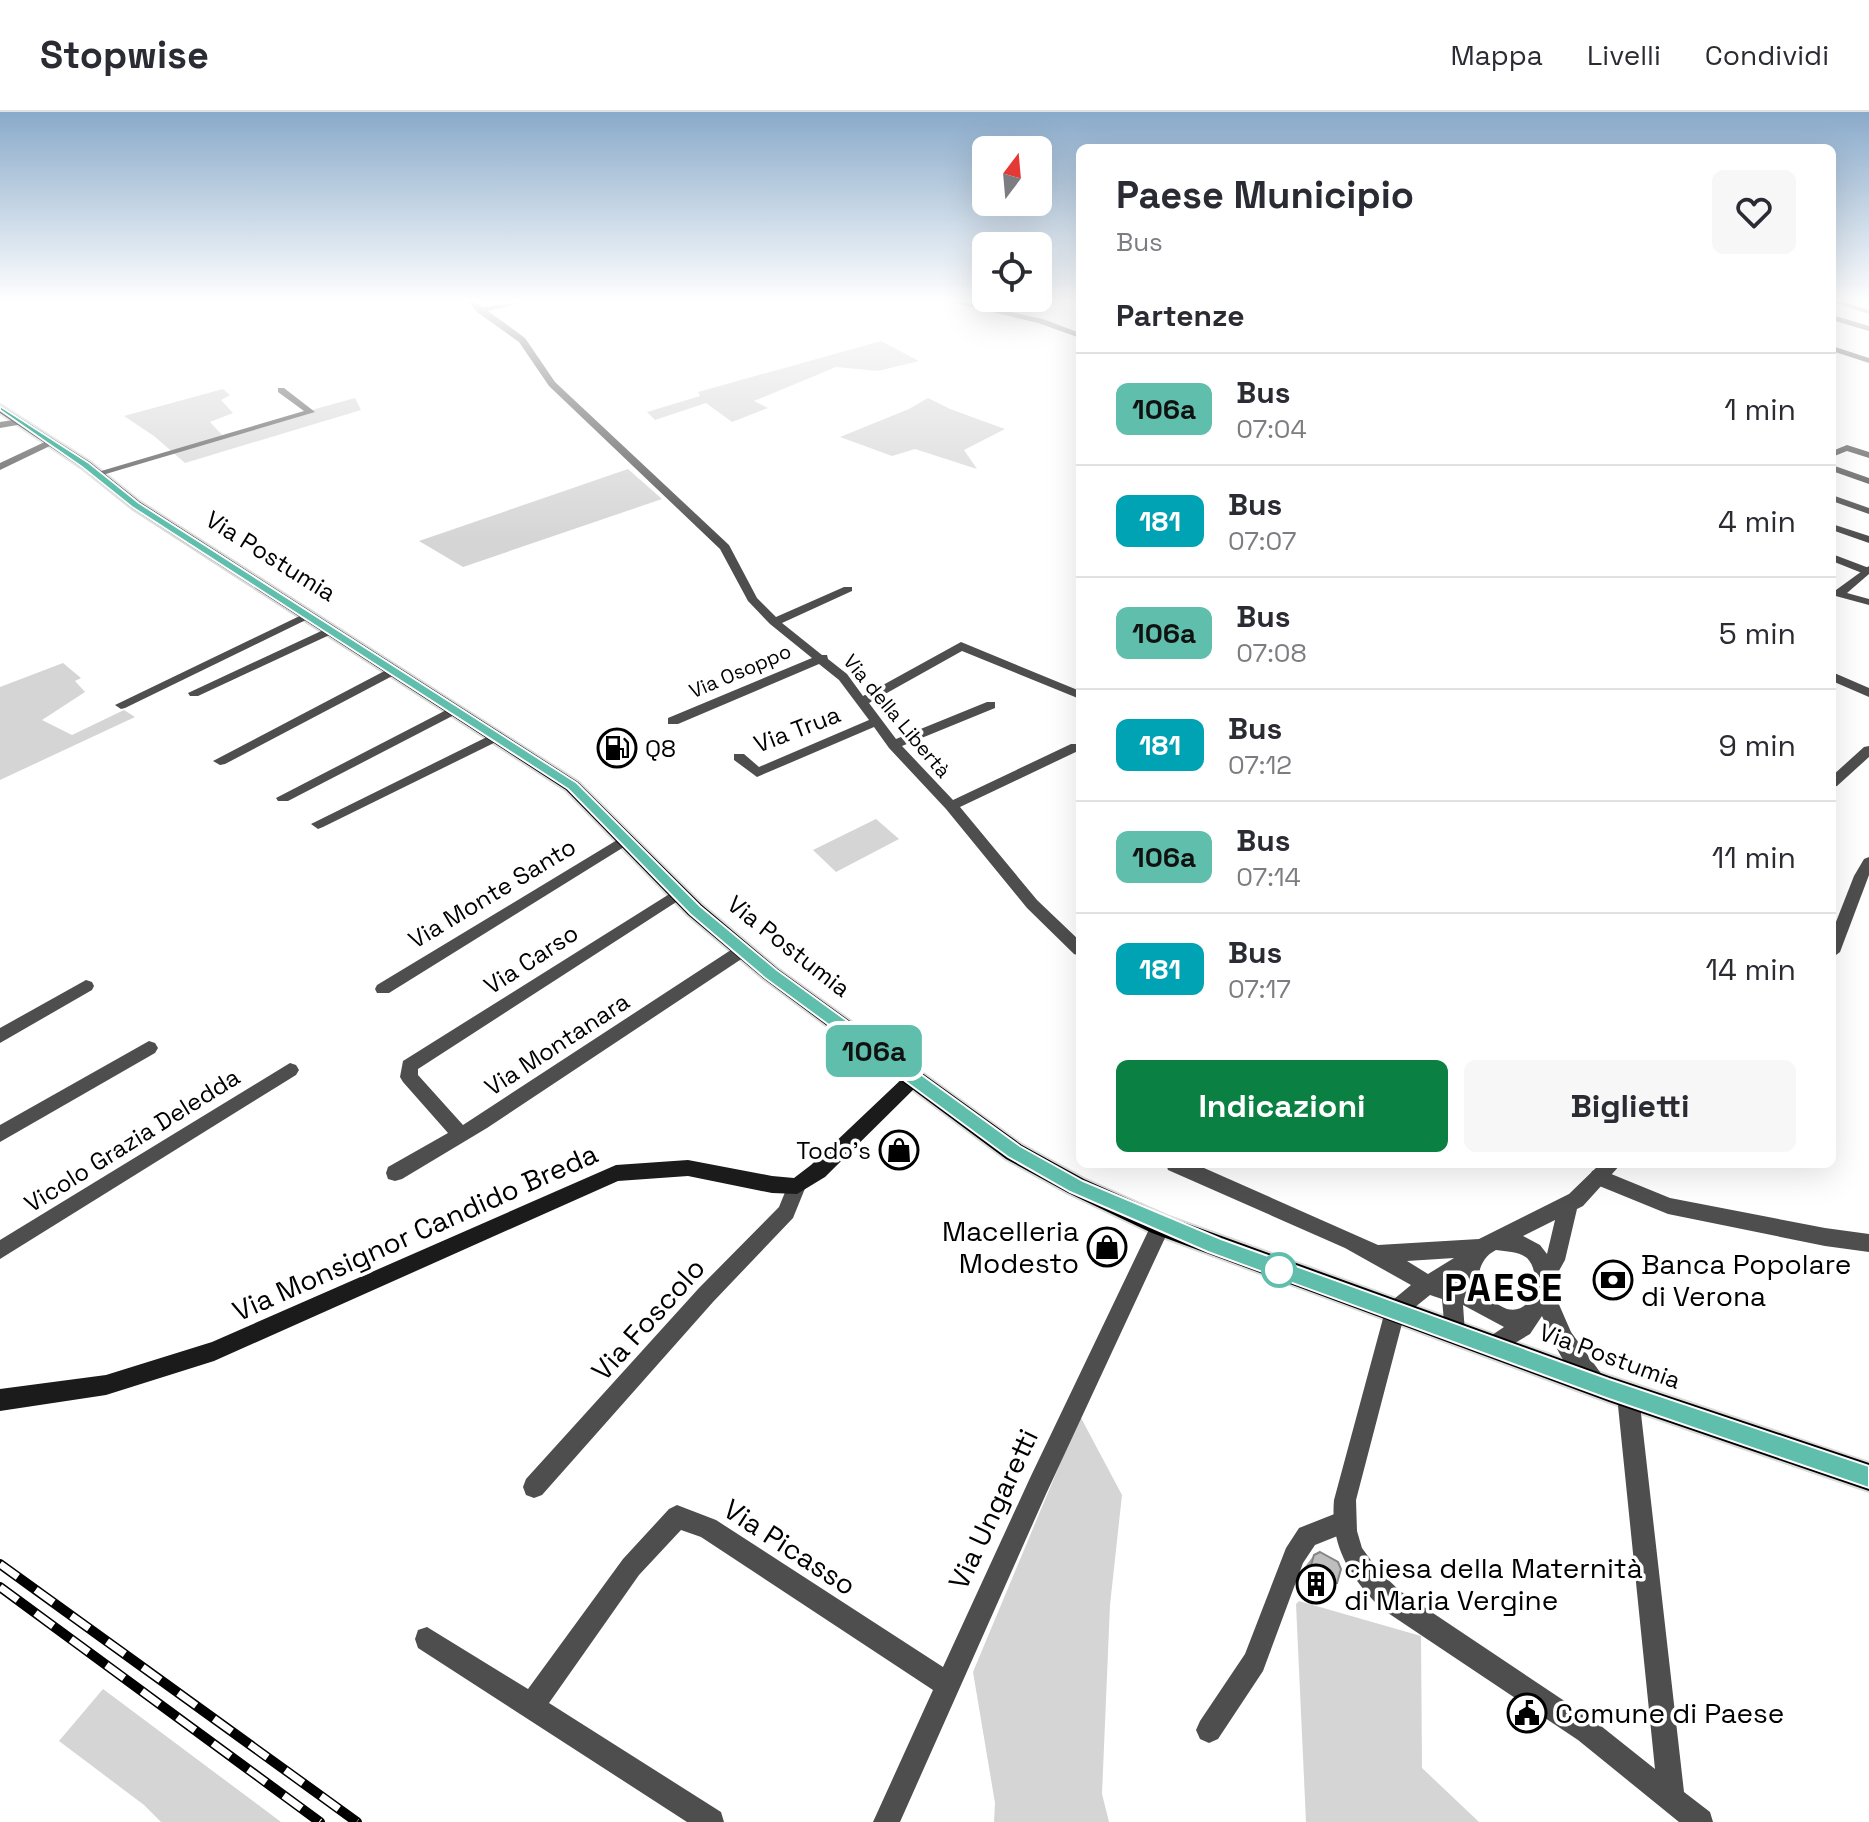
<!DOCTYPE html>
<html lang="it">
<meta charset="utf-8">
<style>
:root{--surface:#fff;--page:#f7f7f7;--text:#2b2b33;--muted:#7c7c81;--line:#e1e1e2;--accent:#0b8043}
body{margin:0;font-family:"Space Grotesk",sans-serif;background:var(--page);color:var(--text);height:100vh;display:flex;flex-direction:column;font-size:30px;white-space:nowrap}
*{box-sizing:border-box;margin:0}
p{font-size:26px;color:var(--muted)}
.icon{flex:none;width:44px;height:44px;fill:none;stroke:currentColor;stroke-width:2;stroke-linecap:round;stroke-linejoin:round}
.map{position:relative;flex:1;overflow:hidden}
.panel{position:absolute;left:1076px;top:32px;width:760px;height:1024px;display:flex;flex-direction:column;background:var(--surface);border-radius:12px;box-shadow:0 8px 32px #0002}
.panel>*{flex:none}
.badge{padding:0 16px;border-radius:12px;font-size:28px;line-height:52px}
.needle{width:52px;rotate:16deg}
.controls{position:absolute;left:972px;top:24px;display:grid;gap:16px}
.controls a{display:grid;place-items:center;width:80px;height:80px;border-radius:12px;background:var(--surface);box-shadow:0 8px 32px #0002;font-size:40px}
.map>.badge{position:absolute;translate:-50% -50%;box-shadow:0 0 0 4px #fff}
h2{padding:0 40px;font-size:30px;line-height:72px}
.round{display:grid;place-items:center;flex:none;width:84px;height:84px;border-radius:12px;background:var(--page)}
.head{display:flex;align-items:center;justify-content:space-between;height:136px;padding:0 40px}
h1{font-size:38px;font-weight:700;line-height:60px}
.primary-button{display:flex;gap:16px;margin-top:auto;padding:16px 40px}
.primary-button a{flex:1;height:92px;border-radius:12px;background:var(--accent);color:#fff;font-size:32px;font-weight:700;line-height:92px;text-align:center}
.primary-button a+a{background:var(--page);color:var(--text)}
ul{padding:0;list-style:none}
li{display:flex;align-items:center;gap:24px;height:112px;padding:0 40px;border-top:2px solid var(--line)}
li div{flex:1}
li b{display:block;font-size:30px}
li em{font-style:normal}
li .badge{min-width:88px;font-weight:700;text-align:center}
header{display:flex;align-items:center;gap:48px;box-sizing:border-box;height:112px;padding:0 40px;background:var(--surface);border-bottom:2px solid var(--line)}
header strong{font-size:38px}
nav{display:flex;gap:44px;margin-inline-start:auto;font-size:28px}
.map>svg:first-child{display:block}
.green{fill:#d5d5d5}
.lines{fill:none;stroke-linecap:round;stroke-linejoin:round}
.primary-casing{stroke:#dbdbdb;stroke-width:4}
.minor{fill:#4e4e4e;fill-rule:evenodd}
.tertiary{fill:#4e4e4e;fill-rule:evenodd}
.secondary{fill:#1b1b1b;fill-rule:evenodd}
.primary{fill:#000;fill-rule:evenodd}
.rail-casing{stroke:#000;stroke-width:10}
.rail{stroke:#fff;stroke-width:7;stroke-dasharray:22;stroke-linecap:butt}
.wall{fill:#a3a3a3}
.building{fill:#bebebe;stroke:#858585;stroke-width:2}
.line{fill:#5fbeac;stroke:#fff;stroke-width:2}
.stop-dot{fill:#fff;stroke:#5fbeac;stroke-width:4}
.labels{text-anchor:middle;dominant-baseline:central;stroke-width:7;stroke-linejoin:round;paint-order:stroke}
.far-street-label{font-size:20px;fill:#000;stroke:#fff}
.street-label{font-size:24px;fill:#000;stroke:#fff}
.poi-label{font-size:24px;fill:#000;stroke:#fff;text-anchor:start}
.near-poi-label{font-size:28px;fill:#000;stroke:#fff;text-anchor:start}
.near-street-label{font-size:28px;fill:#000;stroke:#fff}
.near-district-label{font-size:38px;font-weight:bold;letter-spacing:2px;fill:#000;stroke:#fff}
</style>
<header>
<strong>Stopwise</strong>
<nav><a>Mappa</a><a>Livelli</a><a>Condividi</a></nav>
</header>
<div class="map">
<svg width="1869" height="1710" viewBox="0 0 1869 1710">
<rect width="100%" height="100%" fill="#fff"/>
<g class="green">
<polygon points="881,229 919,249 878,259 836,255 754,289 768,296 732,310 706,291 655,308 647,300 700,284 698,280"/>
<polygon points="223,277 230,283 221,288 233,301 210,310 222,323 355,286 361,298 185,351 154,324 124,304"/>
<polygon points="928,286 950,297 1005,317 964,338 977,357 915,337 892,344 840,325 909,297"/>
<polygon points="628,357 662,387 463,455 419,429"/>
<polygon points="63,551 81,566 75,569 85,580 42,608 72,623 124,598 135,605 0,668 0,575"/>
<polygon points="876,707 899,727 836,760 813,738"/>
<polygon points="1080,1304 1122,1383 1110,1493 1102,1682 1109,1710 994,1710 995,1691 973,1560"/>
<polygon points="1299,1489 1421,1524 1422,1656 1479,1710 1306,1710 1296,1492"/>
<polygon points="103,1577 281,1710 161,1710 144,1693 59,1629"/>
</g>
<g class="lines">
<g class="primary-casing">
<polygon id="primary" points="0,293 90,350 140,390 578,670 702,793 778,857 1022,1033 1084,1067 1169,1105 1609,1264 1869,1351 1869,1379 1609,1290 1152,1121 1068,1081 1006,1047 764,867 688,803 566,678 132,396 82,356 0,301"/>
</g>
<g class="minor">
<polygon points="468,190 476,190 483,195 524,190 488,199 525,226 555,270 729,433 757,486 776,505 844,475 852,475 852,479 782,511 822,543 827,543 828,547 847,562 863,584 961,530 1080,579 1080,587 962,539 869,591 896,627 987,590 995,590 995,596 902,634 953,688 1071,632 1080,632 1080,638 960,695 1037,788 1080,829 1080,844 1074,842 1027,796 946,697 889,636 874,615 757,665 734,648 734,642 744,642 759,655 869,608 839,568 819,552 678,612 668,612 668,606 812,546 770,512 748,489 720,437 549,274 519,230 477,200"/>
<polygon points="1832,190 1843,190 1869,198 1869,202"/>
<polygon points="1832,203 1869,214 1869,219 1832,208"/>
<polygon points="278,276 284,276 315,300 99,364 91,362 304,299 278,280"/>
<polygon points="20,307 24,310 23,312 0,316 0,310"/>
<polygon points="51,327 56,330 54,332 0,358 0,351"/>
<polygon points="1847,333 1869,340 1869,346 1847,339 1832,345 1832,339"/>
<polygon points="1832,353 1869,366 1869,372 1832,359"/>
<polygon points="1832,383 1869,396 1869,402 1832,389"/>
<polygon points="1832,412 1869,424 1869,431 1832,418"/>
<polygon points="1832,442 1869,456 1869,462 1862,461 1832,449"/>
<polygon points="308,500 312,501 312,505 125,596 121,597 115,593"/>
<polygon points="332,514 338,518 336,520 198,584 190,584 188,581"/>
<polygon points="394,554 398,555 398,561 225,652 220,653 213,649"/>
<polygon points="1832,560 1869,576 1869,585 1832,569"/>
<polygon points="456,593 462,597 460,600 288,689 278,689 276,686"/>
<polygon points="497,620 502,621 502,627 323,715 318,717 311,712"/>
<polygon points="1869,634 1869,645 1837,674 1832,675 1832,664 1864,635"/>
<polygon points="627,722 632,724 634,727 632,730 389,881 377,881 375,877 377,873"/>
<polygon points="679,776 687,781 684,785 418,957 418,963 463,1013 737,834 749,834 751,838 749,842 487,1016 402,1067 395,1069 388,1067 386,1061 388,1055 448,1021 403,970 400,965 403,949"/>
<polygon points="86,868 92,870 94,874 92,878 0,931 0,916"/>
<polygon points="149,929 155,931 158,936 155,941 0,1030 0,1013"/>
<polygon points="290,951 296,953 299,958 296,963 0,1147 0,1128"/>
<polygon points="1599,1057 1670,1086 1825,1116 1869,1122 1869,1140 1825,1134 1668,1102 1592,1071 1590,1065 1592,1059"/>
<polygon points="797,1066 804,1068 806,1074 793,1106 713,1190 542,1383 534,1386 526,1383 523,1375 526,1367 699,1176 779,1095 790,1068"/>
<polygon points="1161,1104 1168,1107 1171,1113 1046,1382 900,1710 873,1710 933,1578 701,1425 681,1418 639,1463 549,1591 721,1700 724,1710 687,1710 418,1536 415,1527 418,1518 427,1515 528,1577 623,1447 669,1397 677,1393 716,1408 943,1555 1030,1366 1154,1107"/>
<polygon points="1342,1399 1350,1403 1354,1411 1350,1419 1315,1433 1303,1451 1263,1559 1218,1627 1209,1631 1200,1627 1196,1618 1200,1609 1245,1542 1286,1436 1299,1416"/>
</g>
<g class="tertiary">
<polygon points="951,190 964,190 1043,207 1080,221 1080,226 1038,211"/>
<polygon points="1832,234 1869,246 1869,251 1832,239"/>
<polygon points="1869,454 1869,462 1847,481 1869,487 1869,493 1832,483 1832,477 1836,478"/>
<polygon points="1869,745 1869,763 1840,840 1832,846 1832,820 1854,764 1864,747"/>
<path d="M1166 1052H1195L1378 1133 1479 1127 1569 1082 1600 1052H1621L1583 1094 1577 1097 1565 1148 1555 1166 1554 1181 1571 1220 1605 1267 1602 1274 1594 1277C1567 1267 1553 1228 1542 1204L1530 1222 1493 1244 1486 1241 1483 1234 1486 1227 1504 1215 1463 1193 1465 1221 1462 1228 1455 1231 1448 1228 1445 1221 1442 1187 1430 1183 1404 1204 1356 1388 1357 1419 1362 1436 1378 1458 1400 1479 1596 1610 1655 1657 1617 1284 1620 1277 1628 1273 1636 1277 1639 1284 1684 1680 1710 1700 1713 1710H1679L1578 1628 1382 1497C1350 1466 1330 1434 1334 1388L1385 1199 1388 1192 1411 1173 1345 1136 1168 1058ZM1555 1108 1547 1142 1540 1133 1523 1124ZM1496 1138C1507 1140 1518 1139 1527 1146 1543 1162 1534 1204 1507 1197 1498 1194 1489 1185 1480 1181 1476 1163 1480 1146 1496 1138ZM1454 1146 1428 1162 1407 1149Z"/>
</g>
<polygon class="secondary" points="913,960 919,962 922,967 919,972 825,1065 797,1082 772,1081 688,1064 618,1069 214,1249 106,1283 0,1299 0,1277 106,1263 212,1230 616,1053 688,1048 772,1064 794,1066 811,1053 907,962"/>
<use href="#primary" class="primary"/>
<g class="rail-casing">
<g id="rail">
<polyline points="0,1452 357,1710"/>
<polyline points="0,1475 320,1710"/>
</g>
</g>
<use href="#rail" class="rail"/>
</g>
<polygon class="wall" points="1314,1443 1337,1471 1317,1493 1302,1485 1304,1475 1300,1469 1304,1456"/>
<polygon class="building" points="1320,1440 1338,1450 1341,1457 1337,1471 1331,1471 1327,1481 1312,1473 1314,1463 1310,1457 1314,1443"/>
<linearGradient id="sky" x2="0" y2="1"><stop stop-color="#89aaca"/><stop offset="0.44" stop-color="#fff"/><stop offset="1" stop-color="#fff" stop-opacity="0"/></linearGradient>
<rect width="1869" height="429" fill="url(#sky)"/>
<polygon class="line" points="0,294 89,351 139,391 577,671 700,794 777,858 1020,1034 1083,1069 1221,1127 1609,1267 1869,1354 1869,1376 1609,1287 1208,1140 1070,1080 1008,1045 765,866 690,802 568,677 132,395 82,355 0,298"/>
<defs>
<g id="fuel-ring" transform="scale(2)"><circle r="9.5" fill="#fff" stroke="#000" stroke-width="1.5"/><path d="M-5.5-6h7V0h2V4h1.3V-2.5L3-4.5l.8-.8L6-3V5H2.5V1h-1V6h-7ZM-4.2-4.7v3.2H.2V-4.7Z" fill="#000"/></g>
<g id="shop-ring" transform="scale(2)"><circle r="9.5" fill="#fff" stroke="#000" stroke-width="1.5"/><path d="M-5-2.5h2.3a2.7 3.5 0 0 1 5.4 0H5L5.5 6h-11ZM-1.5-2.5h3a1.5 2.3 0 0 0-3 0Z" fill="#000"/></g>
<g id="bank-ring" transform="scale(2)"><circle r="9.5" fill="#fff" stroke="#000" stroke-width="1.5"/><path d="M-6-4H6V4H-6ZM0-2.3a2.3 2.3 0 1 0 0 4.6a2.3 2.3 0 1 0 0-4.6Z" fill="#000"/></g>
<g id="building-ring" transform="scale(2)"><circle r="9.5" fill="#fff" stroke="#000" stroke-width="1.5"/><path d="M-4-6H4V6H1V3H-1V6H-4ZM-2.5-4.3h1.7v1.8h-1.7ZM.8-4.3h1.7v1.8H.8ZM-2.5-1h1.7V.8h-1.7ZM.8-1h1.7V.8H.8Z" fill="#000"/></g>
<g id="civic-ring" transform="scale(2)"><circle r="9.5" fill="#fff" stroke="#000" stroke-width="1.5"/><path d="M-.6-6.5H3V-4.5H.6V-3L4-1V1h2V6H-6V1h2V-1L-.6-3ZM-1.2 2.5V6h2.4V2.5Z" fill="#000"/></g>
</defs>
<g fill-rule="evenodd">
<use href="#fuel-ring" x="617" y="636"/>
<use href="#shop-ring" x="899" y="1038"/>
<use href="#shop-ring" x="1107" y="1135"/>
<use href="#bank-ring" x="1613" y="1168"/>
<use href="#building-ring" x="1316" y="1472"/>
<use href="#civic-ring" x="1527" y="1601"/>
</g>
<circle class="stop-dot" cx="1279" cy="1158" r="16"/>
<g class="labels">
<g class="far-street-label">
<text transform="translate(740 559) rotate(-23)">Via Osoppo</text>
<text transform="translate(897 604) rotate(50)">Via della Libertà</text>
</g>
<g class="street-label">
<text transform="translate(271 444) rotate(32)">Via Postumia</text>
<text transform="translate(797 617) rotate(-21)">Via Trua</text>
<text transform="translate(492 781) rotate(-31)">Via Monte Santo</text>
<text transform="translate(789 834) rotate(38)">Via Postumia</text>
<text transform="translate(531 847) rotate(-33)">Via Carso</text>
<text transform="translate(557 932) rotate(-33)">Via Montanara</text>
<text transform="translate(132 1028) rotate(-32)">Vicolo Grazia Deledda</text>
<text transform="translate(1610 1244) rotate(20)">Via Postumia</text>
</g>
<g class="poi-label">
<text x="645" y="636">Q8</text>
<text x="871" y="1038" text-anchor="end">Todo's</text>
</g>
<g class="near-poi-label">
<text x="1079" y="1119" text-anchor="end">Macelleria<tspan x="1079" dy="32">Modesto</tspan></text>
<text x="1641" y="1152">Banca Popolare<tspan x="1641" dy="32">di Verona</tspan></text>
<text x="1344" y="1456">chiesa della Maternità<tspan x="1344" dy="32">di Maria Vergine</tspan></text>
<text x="1555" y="1601">Comune di Paese</text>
</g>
<g class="near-street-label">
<text transform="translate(415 1120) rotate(-24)">Via Monsignor Candido Breda</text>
<text transform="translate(648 1207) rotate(-48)">Via Foscolo</text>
<text transform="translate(993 1397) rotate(-65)">Via Ungaretti</text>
<text transform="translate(790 1435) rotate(33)">Via Picasso</text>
</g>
<g class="near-district-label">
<text x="1504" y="1176">PAESE</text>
</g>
</g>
</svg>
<div class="controls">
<a><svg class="needle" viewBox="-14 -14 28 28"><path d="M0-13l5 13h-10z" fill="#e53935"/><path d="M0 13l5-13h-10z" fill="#7c7c81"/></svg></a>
<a><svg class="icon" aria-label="locate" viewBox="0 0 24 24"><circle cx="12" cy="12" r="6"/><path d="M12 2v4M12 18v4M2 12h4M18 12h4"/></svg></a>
</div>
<b class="badge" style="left:874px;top:939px;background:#5fbeac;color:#111">106a</b>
<section class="panel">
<div class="head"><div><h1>Paese Municipio</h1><p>Bus</p></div><a class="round"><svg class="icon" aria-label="heart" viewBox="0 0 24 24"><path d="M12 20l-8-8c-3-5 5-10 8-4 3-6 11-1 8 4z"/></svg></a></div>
<h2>Partenze</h2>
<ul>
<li><span class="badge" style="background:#5fbeac;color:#111">106a</span><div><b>Bus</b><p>07:04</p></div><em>1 min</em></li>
<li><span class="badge" style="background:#00a3b4;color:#fff">181</span><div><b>Bus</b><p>07:07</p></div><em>4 min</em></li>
<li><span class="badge" style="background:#5fbeac;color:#111">106a</span><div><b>Bus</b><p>07:08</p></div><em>5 min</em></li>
<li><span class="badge" style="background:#00a3b4;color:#fff">181</span><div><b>Bus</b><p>07:12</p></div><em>9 min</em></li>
<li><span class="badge" style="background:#5fbeac;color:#111">106a</span><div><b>Bus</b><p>07:14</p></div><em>11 min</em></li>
<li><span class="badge" style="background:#00a3b4;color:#fff">181</span><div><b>Bus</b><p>07:17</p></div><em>14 min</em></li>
</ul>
<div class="primary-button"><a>Indicazioni</a><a>Biglietti</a></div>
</section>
</div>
